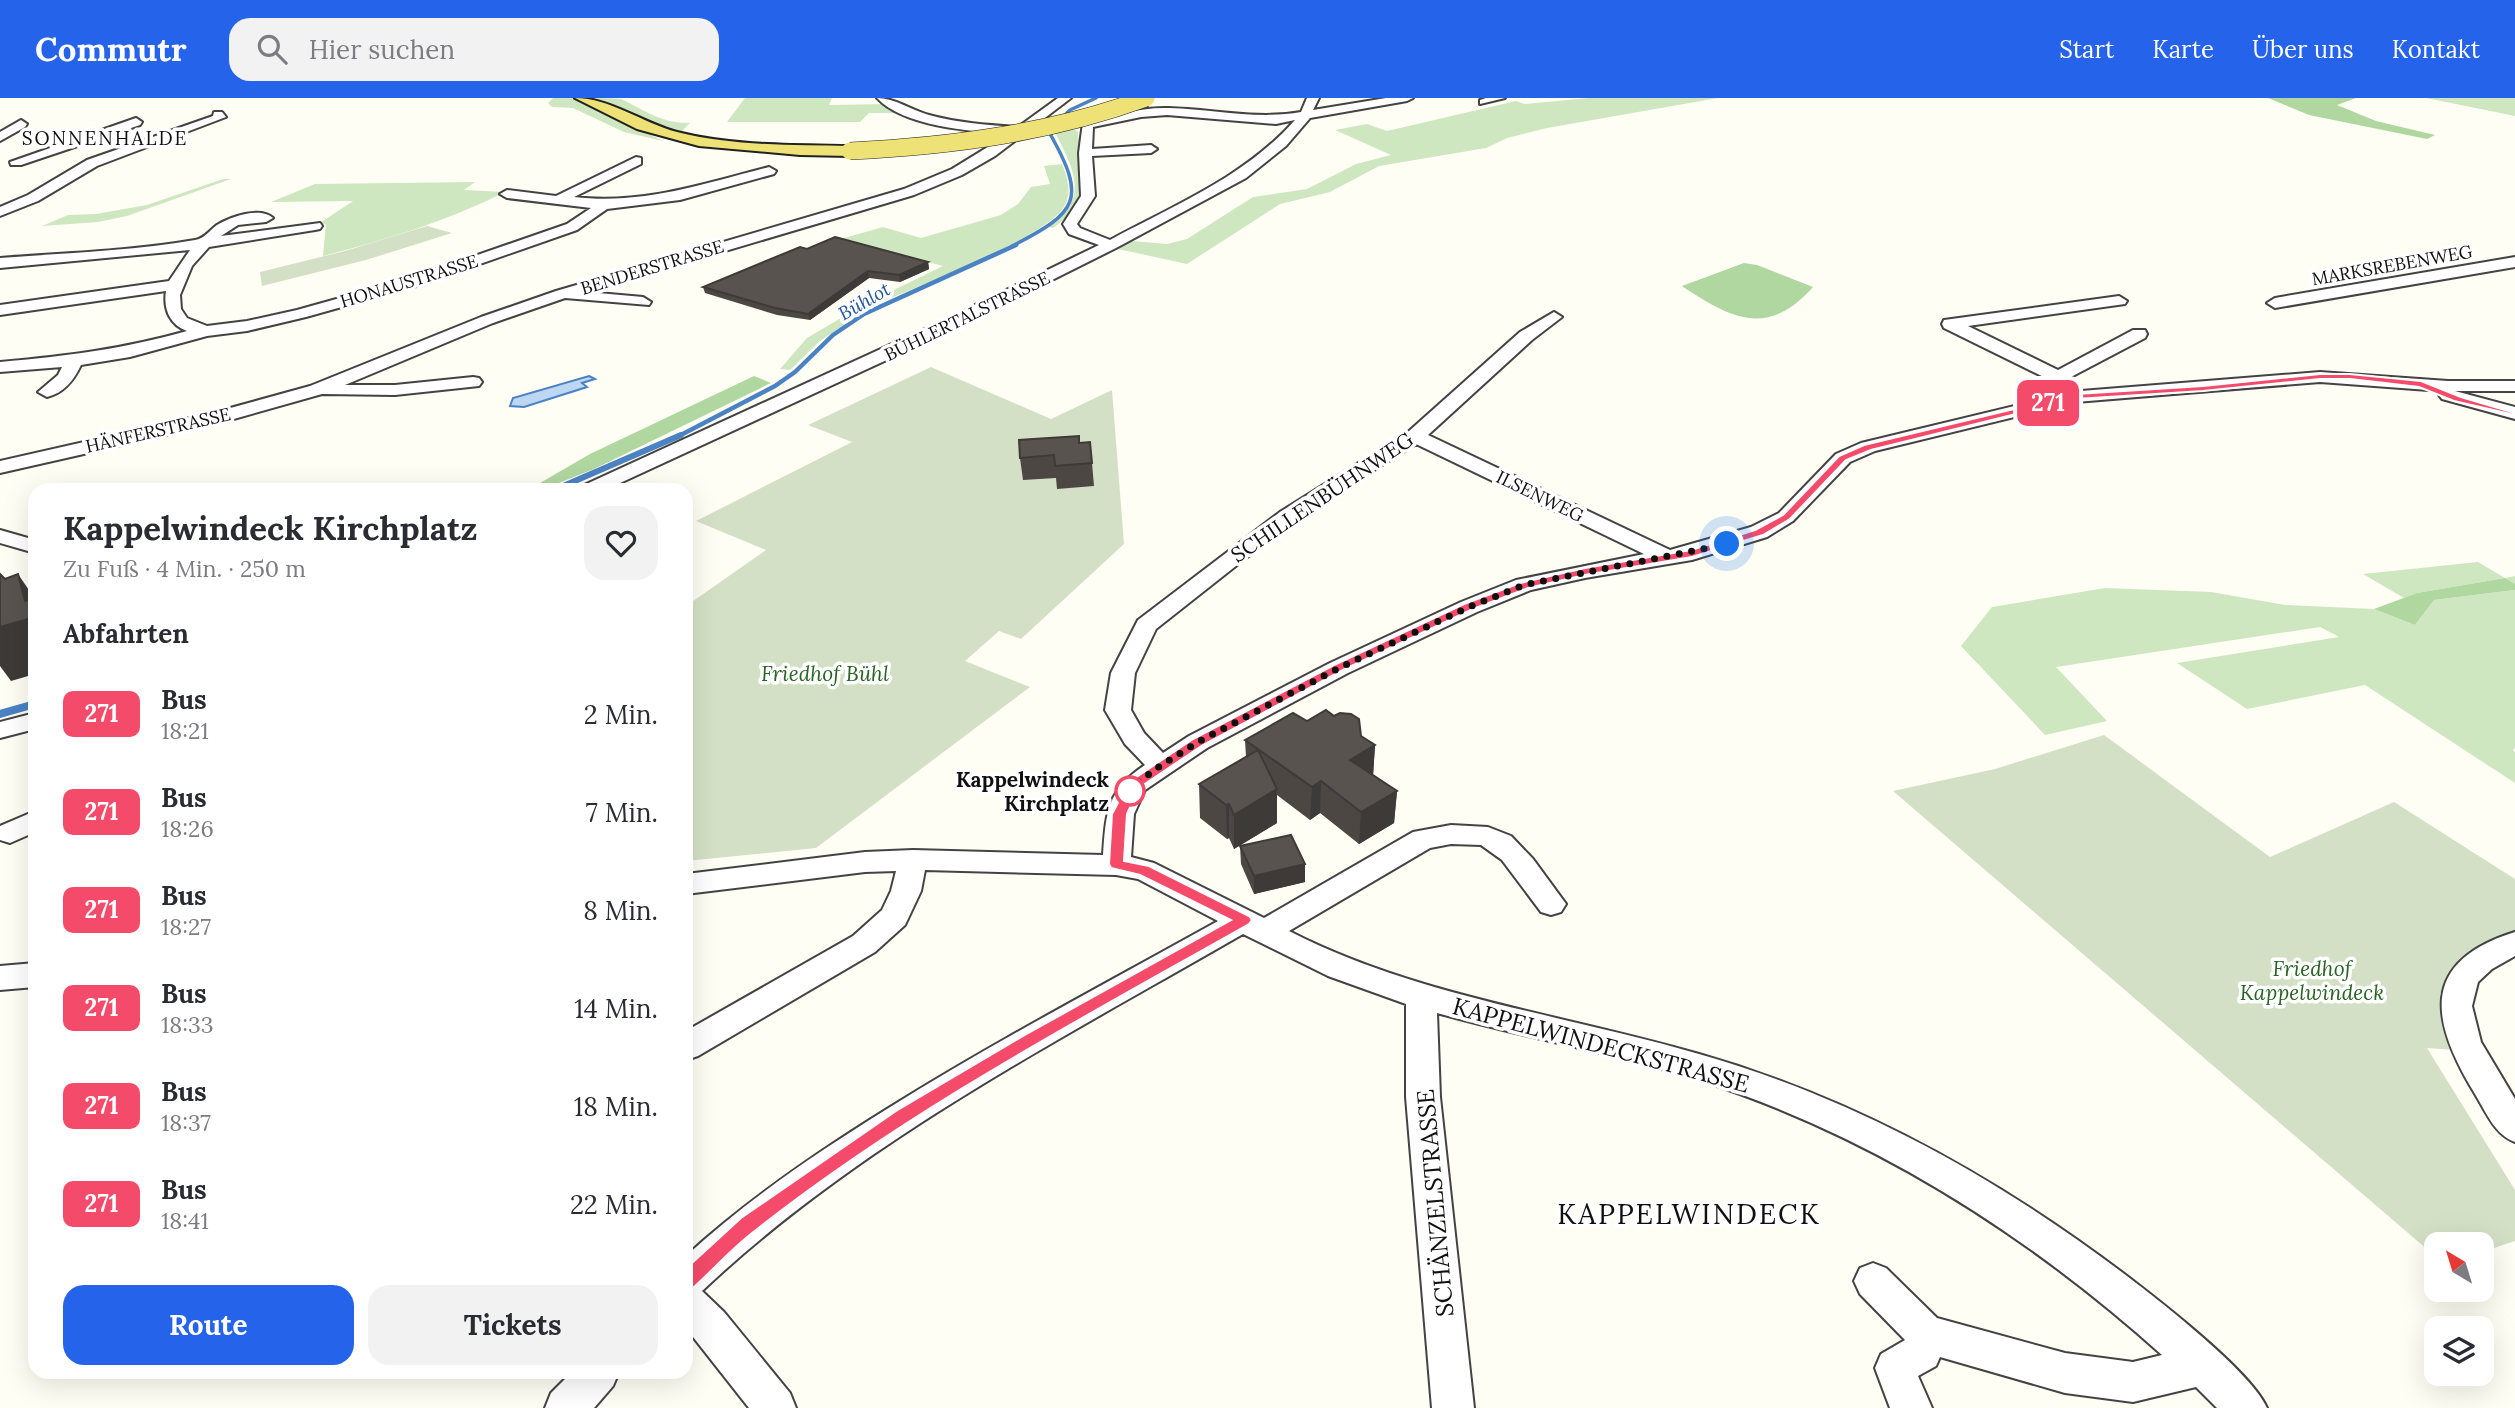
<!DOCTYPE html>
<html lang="de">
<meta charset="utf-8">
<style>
:root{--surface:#fff;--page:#f2f2f3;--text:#2b2b33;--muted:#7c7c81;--accent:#2563eb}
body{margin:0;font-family:Lora,serif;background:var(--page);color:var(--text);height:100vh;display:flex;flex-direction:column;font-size:26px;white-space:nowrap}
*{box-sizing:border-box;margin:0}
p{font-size:23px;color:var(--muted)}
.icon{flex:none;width:38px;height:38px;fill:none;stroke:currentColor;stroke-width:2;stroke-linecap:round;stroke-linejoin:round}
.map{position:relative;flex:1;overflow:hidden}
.drawer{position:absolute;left:28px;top:385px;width:665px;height:896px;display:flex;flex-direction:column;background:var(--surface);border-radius:21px;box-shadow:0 7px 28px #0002}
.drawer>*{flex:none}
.badge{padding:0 14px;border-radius:10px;font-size:24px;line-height:46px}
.needle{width:46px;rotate:322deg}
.controls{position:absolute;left:2424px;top:1134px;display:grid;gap:14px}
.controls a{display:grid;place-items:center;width:70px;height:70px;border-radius:14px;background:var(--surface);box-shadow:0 7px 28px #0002;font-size:35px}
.you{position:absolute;width:35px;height:35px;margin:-18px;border:5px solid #fff;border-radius:50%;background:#1a73e8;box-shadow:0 0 0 10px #1a73e833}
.map>.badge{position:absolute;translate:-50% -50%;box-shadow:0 0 0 4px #fff}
h2{padding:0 35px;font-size:26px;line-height:63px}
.round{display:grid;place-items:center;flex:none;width:74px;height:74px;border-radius:21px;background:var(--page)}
.summary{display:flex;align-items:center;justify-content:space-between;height:119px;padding:0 35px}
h1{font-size:33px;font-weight:700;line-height:52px}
.cta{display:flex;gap:14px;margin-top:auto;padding:14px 35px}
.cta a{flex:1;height:80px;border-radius:21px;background:var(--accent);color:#fff;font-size:28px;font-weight:700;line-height:80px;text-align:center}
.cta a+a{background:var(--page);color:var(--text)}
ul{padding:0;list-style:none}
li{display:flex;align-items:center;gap:21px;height:98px;padding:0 35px}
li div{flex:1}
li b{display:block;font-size:26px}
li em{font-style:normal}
li .badge{min-width:77px;font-weight:700;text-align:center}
header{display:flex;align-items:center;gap:42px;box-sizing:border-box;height:98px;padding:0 35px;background:var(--accent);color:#fff}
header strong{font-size:33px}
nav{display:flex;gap:38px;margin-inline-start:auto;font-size:24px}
.search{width:490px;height:63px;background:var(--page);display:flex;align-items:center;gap:18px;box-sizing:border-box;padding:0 24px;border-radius:21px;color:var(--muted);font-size:26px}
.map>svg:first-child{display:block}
.green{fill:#cfe7c0}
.forest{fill:#b1d7a0}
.cemetery{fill:#d4e0c6}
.water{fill:#bdd7f2;stroke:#4a82c3;stroke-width:2}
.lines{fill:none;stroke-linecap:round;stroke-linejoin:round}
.stream-far3{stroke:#4a82c3;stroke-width:3.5}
.stream-far2{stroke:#4a82c3;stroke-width:4.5}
.stream-far1{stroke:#4a82c3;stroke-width:6}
.stream{stroke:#4a82c3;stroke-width:8}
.minor-casing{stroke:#434343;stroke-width:4}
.major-casing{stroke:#212121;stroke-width:4}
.minor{fill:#fff;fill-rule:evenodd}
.major{fill:#eee175;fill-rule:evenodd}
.major-bridge-casing{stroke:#212121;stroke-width:18;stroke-linecap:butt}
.major-bridge{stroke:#eee175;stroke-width:17}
.wall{fill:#4c4743}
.shaded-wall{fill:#3e3a37}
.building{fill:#58534e;stroke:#3e3a37;stroke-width:2}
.line{fill:#f54b6a;stroke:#fff;stroke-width:2}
.walk{stroke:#101010;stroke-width:7;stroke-dasharray:0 12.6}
.stop-dot{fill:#fff;stroke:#f54b6a;stroke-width:3.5}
.labels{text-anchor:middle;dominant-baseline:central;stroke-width:7;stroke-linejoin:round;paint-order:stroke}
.far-street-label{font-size:18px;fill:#101010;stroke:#fff}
.far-neighbourhood-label{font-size:19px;letter-spacing:2px;fill:#101010;stroke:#fff}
.far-water-label{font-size:19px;font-style:italic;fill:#22559a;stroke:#fff}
.street-label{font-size:21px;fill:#101010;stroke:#fff}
.park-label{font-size:21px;font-style:italic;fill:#296425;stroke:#fff}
.stop-label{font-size:21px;font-weight:bold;fill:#101010;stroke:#fff;text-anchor:end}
.near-street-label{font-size:24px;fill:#101010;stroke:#fff}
.near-neighbourhood-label{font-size:28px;letter-spacing:2px;fill:#101010;stroke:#fff}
</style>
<header>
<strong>Commutr</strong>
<div class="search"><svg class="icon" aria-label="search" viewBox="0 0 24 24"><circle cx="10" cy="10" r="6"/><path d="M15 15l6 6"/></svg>Hier suchen</div>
<nav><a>Start</a><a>Karte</a><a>Über uns</a><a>Kontakt</a></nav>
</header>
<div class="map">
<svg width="2515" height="1310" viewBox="0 0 2515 1310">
<rect width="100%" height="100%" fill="#fefef5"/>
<g class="green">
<polygon points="553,0 577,0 663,43 624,34 573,10 552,9 548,5"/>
<path d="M592 0C601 0 613 0 621 1 647 13 659 25 690 25L681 34 724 42 828 49 909 47 992 39C883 53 762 63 656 29 634 22 613 10 592 0Z"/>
<polygon points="745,0 832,0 829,7 886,6 908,15 869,15 860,24 727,24"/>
<polygon points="1589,0 1718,0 1547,30 1507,40 1486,50 1379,68 1330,94 1280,106 1187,166 1118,151 1132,143 1167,146 1187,141 1253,99 1307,91 1356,66 1391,57 1335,32 1367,26 1387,33 1516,3 1525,6"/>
<polygon points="2426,0 2515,0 2515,18"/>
<path d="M1067 30 1078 33C1081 75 1092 103 1053 130L1048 129C1092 100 1073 71 1054 32Z"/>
<path d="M1062 66C1067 79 1072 93 1065 107 1051 138 913 190 877 206L869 204 943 168 841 141 883 129 921 140 1001 117 1018 106 1031 89 1050 86 1044 68Z"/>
<polygon points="223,81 231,81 127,118 98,124 42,128 68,117 96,116 147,107"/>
<path d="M475 84 464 92 505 94C447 123 386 142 323 158L326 126 317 127 353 103 271 104 315 86Z"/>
<polygon points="858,210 866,212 820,243 790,272 780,271 807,240"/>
<polygon points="2478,464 2505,480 2515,478 2515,486 2505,480 2417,495 2404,500 2363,476"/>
<polygon points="2105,490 2211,494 2285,507 2374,511 2415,527 2434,502 2515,492 2515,650 2513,652 2515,654 2515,685 2365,587 2247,611 2177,565 2339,539 2320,529 2056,569 2107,623 2045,637 1961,548 1992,509"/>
</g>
<g class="forest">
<polygon points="2268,0 2356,0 2337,7 2376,23 2435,37 2427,41 2309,17"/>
<path d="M1744 165 1757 167 1813 189C1768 240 1731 221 1682 188Z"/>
<polygon points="754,278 771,285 594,371 541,392 528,392 590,356"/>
<polygon points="2505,480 2515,486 2515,492 2434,502 2415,527 2374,511 2417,495"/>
</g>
<g class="cemetery">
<polygon points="427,128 452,135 366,162 262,188 260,174 345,153"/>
<polygon points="931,269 1051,321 1112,292 1124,446 1021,541 999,533 965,563 1030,589 816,750 686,763 686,508 766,452 696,423 852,344 808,327"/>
<polygon points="2104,637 2270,759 2394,704 2515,781 2515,837 2463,865 2440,896 2455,952 2427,950 2515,1092 2515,1143 2482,1154 2482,1146 2436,1146 2436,1159 1893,693 1995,671"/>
</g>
<polygon class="water" points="589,278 595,281 582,285 587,289 524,309 510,308 513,300"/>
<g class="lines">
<g class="stream-far3">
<polyline points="1061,21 1070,12 1096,0"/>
<path d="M1012 148C1079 114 1087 101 1049 34L1053 30"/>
</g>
<polyline class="stream-far2" points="677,339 775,288 795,274 833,237 864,216 1016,147"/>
<polyline class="stream-far1" points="554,392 681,337"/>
<polyline class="stream" points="0,616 35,606"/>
<g class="minor-casing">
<g id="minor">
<path d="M877 0C895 0 911 12 929 17 958 25 988 27 1018 29L1058 0H1071L995 58 962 77 914 97 587 194 643 199 651 204 649 207 565 200 493 225 345 287H395L473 279 479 280 482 284 479 288 395 297 322 296 216 326 0 375V363L212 315 310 288 481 219 556 193 904 91 952 71 1009 36C971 33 904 29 877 0Z"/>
<path d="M1307 0H1319L1313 12 1386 0H1413L1407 3 1310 20 1286 48 1246 80 1116 150 956 230 605 392H579L582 388 944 222 1099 147 1069 136 1063 126 1081 98 1079 55 1083 24C1111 18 1140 9 1169 10 1213 11 1257 22 1301 14ZM1167 17 1276 26 1295 22C1246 78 1175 107 1110 142L1080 130 1077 126 1095 98 1092 58 1151 55 1157 51 1151 47 1092 51 1093 29 1141 19Z"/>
<polygon points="1486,0 1505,0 1480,6 1480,2"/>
<polygon points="214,14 222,14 226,19 97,68 38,103 0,118 0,109 28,97 87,62 213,18"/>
<polygon points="136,20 142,24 140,27 21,67 11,67 10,64"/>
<polygon points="21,22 27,26 25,29 0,43 0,34"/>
<path d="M636 59 641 60V66L574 99C642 107 703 86 769 69L776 73 774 76 680 102 607 111 577 132 420 187 306 219 247 233 207 238 130 259 81 267C74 282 64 295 47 299L38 294 58 277 62 269 0 274V264C67 258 123 251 187 233 170 227 163 211 166 193L0 217V207L169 183 190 152 0 170V160C65 155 131 153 195 142 204 141 210 132 217 127 230 119 260 108 273 120L266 124 238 127 221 138 320 125 322 128 320 131 315 132 209 149 192 168 180 197 181 211 187 220 207 228 247 223 297 212 408 181 567 126 591 110 507 100 500 96 507 92 556 98Z"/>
<polygon points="2515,159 2515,169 2275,210 2267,205 2275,200"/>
<path d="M2119 198 2127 203 2125 206 1968 228 2058 272 2133 232H2145L2147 236 2145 240 2069 280 2081 293 2320 274 2448 283H2515V293H2455L2515 309V321L2442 301 2439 297 2442 293 2320 284 2076 304 1875 353 1850 364 1793 423 1767 439 1692 462 1585 480 1531 492 1477 514 1348 575 1207 650 1145 692 1134 716 1131 759 1154 765 1264 820 1413 734 1451 727 1488 729 1511 738 1533 761 1566 806 1561 814 1551 817 1541 814 1502 762 1481 747 1451 746 1430 750 1289 833C1418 899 1562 916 1699 956 1861 1002 2007 1085 2140 1188 2171 1212 2253 1277 2267 1310H2217L2196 1289 2133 1304 2065 1295 1940 1259 1936 1268 1918 1278 1932 1310H1890L1875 1270 1881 1256 1905 1242 1860 1196 1854 1183 1860 1170 1873 1165 1886 1170 1937 1220 2065 1255 2133 1264 2162 1257C2037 1145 1898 1054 1740 996 1642 960 1537 943 1437 915L1440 999 1474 1310H1432L1406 999V906L1328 878 1243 836C1056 944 860 1044 702 1193L724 1214 790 1295 796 1310H749L686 1230V1158C747 1102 816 1055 887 1011 994 944 1107 885 1218 823L1138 781 1116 777 925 772 921 793 905 827 875 854 698 958 686 962V933L853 838 882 812 891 793 896 773 865 774 686 796V776L865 754 913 752 1103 757C1106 714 1107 692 1145 667L1125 646 1105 612 1111 575 1138 522 1280 414 1408 334 1520 234 1554 214 1562 219 1532 242 1428 337 1670 452 1751 429 1779 415 1836 356 1861 345 2064 296 2052 283 1944 230 1942 226 1944 222ZM1416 346 1644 456 1516 482 1461 504 1330 565 1189 638 1163 655 1144 635 1131 612 1135 575 1156 531 1294 422Z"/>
<polygon points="0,432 35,442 35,455 0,445"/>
<polygon points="35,615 35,631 0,640 0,624"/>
<polygon points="35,713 35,734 10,745 0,742 0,728"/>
<path d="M2515 834V858L2492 871 2478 884 2472 908 2481 944 2515 1001V1044C2495 1037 2486 1014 2475 996 2431 924 2418 864 2515 834Z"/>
<polygon points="35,865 35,889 0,892 0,868"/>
<polygon points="572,1274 619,1274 613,1288 594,1310 545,1310 551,1295"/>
</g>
</g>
<g class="major-casing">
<path id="major" d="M575 0C610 0 643 25 677 34 733 48 792 47 850 48L858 53 850 58 800 57 699 48 637 31Z"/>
</g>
<use href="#minor" class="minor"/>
<use href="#major" class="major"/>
<g class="major-bridge-casing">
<path id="major-bridge" d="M850 53C952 48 1050 35 1146 0"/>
</g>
<use href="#major-bridge" class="major-bridge"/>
</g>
<g class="wall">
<polygon points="807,151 928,164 929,171 900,184 869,180 810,222 777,217 705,195 703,189"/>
<polygon points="1079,345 1092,365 1094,388 1057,391 1056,380 1023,382 1020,360"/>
<polygon points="1307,623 1361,638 1375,647 1373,677 1397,693 1394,725 1359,746 1320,715 1310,722 1277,697 1277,725 1234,751 1229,740 1227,741 1200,720 1199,686 1246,659 1245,642"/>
<polygon points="1240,748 1305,766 1305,784 1254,796 1241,766"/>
</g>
<g class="shaded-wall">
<polygon points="928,164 929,171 900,184 899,177"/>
<polygon points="868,173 869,180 810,222 808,216"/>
<polygon points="18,476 35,501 25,503"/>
<polygon points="35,519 35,576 11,583 0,568 0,529"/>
<polygon points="1375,647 1373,679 1350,662"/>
<polygon points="1321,683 1320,715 1310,722 1312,689"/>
<polygon points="1277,691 1277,725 1234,751 1234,717"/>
<polygon points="1397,693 1394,725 1359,746 1361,714"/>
<polygon points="1229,706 1229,740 1227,741 1226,707"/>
<polygon points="1305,766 1305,784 1254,796 1254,778"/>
</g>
<g class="building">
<polygon points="835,139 928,164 899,177 868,173 808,216 775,210 703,189 800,149 807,151"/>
<polygon points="1079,338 1079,345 1090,344 1092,365 1055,368 1054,357 1020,360 1019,342"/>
<polygon points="0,476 5,481 18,476 25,503 35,500 35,519 0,529"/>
<polygon points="1326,612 1334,618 1340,615 1351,616 1359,621 1361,638 1375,647 1350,662 1397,693 1361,714 1321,683 1312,689 1245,642 1293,615 1307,623"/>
<polygon points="1258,652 1277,691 1234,717 1229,706 1226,707 1199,686"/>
<polygon points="1291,737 1305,766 1254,778 1240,748"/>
</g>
<path class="line" d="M2320 276H2350L2421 283 2461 299 2515 315V317L2454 303 2419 289 2350 281H2320L2203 293 2076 301 1871 352 1846 362 1790 421 1763 437 1692 459 1585 477 1528 490 1473 511 1343 572 1203 647 1139 690 1127 716 1124 763 1149 768 1249 818 1252 822 1249 826C1081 921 908 1012 756 1132 733 1149 714 1171 693 1190L686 1193 679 1190 676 1183 679 1177 741 1120 896 1013 1023 938 1231 822 1140 777 1111 770 1109 766 1112 716 1129 684 1193 641 1334 567 1464 506 1520 485 1585 470 1691 452 1755 432 1783 417 1839 358 1864 347 2076 296 2203 288Z"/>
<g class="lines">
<polyline class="walk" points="1130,693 1134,687 1160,668 1198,644 1339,570 1469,509 1524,487 1727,446"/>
</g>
<circle class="stop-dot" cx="1130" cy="693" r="14"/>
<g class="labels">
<g class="far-street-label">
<text transform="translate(2392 167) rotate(-10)">MARKSREBENWEG</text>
<text transform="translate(652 169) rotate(-17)">BENDERSTRASSE</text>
<text transform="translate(409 183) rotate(-17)">HONAUSTRASSE</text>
<text transform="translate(967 218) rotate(-26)">BÜHLERTALSTRASSE</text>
<text transform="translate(158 332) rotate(-13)">HÄNFERSTRASSE</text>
<text transform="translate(1540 398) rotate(26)">ILSENWEG</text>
</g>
<g class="far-neighbourhood-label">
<text x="105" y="40">SONNENHALDE</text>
</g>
<g class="far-water-label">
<text transform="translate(864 203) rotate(-30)">Bühlot</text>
</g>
<g class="street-label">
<text transform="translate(1322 399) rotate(-34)">SCHILLENBÜHNWEG</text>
</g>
<g class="park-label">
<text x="825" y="575">Friedhof Bühl</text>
<text x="2312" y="870">Friedhof<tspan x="2312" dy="24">Kappelwindeck</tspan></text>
</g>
<g class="stop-label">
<text x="1109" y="681">Kappelwindeck<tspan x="1109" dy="24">Kirchplatz</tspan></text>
</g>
<g class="near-street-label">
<text transform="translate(1601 947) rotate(15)">KAPPELWINDECKSTRASSE</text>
<text transform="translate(1435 1105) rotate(-95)">SCHÄNZELSTRASSE</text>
</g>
<g class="near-neighbourhood-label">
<text x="1689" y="1116">KAPPELWINDECK</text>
</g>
</g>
</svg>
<div class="controls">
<a><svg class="needle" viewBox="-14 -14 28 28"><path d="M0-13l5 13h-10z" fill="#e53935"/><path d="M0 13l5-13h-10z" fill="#7c7c81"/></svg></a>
<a><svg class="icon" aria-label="layers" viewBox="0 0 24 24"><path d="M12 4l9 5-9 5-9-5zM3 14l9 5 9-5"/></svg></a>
</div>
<div class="you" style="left:1727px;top:446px"></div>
<b class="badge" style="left:2048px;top:305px;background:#f54b6a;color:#fff">271</b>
<section class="drawer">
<div class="summary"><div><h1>Kappelwindeck Kirchplatz</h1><p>Zu Fuß · 4 Min. · 250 m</p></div><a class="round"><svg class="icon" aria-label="heart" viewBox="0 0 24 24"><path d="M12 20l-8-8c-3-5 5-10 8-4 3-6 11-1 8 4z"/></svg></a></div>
<h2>Abfahrten</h2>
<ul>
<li><span class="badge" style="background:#f54b6a;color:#fff">271</span><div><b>Bus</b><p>18:21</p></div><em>2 Min.</em></li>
<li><span class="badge" style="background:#f54b6a;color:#fff">271</span><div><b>Bus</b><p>18:26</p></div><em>7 Min.</em></li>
<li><span class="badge" style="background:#f54b6a;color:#fff">271</span><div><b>Bus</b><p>18:27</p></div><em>8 Min.</em></li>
<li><span class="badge" style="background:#f54b6a;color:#fff">271</span><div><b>Bus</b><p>18:33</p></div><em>14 Min.</em></li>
<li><span class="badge" style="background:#f54b6a;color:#fff">271</span><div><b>Bus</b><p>18:37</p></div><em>18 Min.</em></li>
<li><span class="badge" style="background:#f54b6a;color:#fff">271</span><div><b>Bus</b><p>18:41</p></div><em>22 Min.</em></li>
</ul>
<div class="cta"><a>Route</a><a>Tickets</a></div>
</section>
</div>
